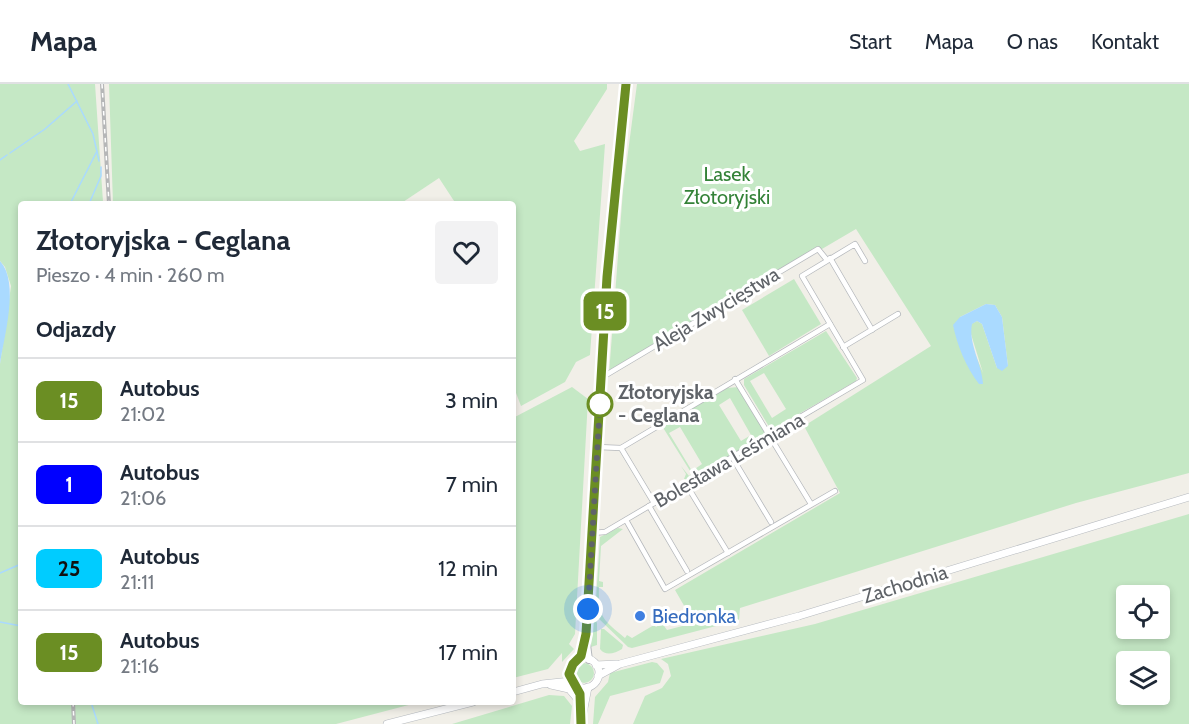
<!DOCTYPE html>
<html lang="pl">
<meta charset="utf-8">
<style>
:root{--surface:#fff;--page:#f2f2f3;--text:#1f2937;--muted:#747a83;--line:#e0e1e3}
body{margin:0;font-family:Cabin,sans-serif;background:var(--page);color:var(--text);height:100vh;display:flex;flex-direction:column;font-size:22px;white-space:nowrap}
*{box-sizing:border-box;margin:0}
p{font-size:20px;color:var(--muted)}
.icon{flex:none;width:33px;height:33px;fill:none;stroke:currentColor;stroke-width:2;stroke-linecap:round;stroke-linejoin:round}
.map{position:relative;flex:1;overflow:hidden}
.drawer{position:absolute;left:18px;top:117px;width:498px;height:504px;display:flex;flex-direction:column;background:var(--surface);border-radius:6px;box-shadow:0 3px 9px #0003}
.drawer>*{flex:none}
.badge{padding:0 12px;border-radius:9px;font-size:21px;line-height:39px}
.controls{position:absolute;left:1116px;top:501px;display:grid;gap:12px}
.controls a{display:grid;place-items:center;width:54px;height:54px;border-radius:6px;background:var(--surface);box-shadow:0 3px 9px #0003;font-size:30px}
.you{position:absolute;width:30px;height:30px;margin:-15px;border:4px solid #fff;border-radius:50%;background:#1a73e8;box-shadow:0 0 0 9px #1a73e833}
.map>.badge{position:absolute;translate:-50% -50%;box-shadow:0 0 0 3px #fff}
h2{padding:0 18px;font-size:22px;line-height:54px}
.round{display:grid;place-items:center;flex:none;width:63px;height:63px;border-radius:6px;background:var(--page)}
.summary{display:flex;align-items:center;justify-content:space-between;height:102px;padding:0 18px}
h1{font-size:28px;font-weight:700;line-height:45px}
ul{padding:0;list-style:none}
li{display:flex;align-items:center;gap:18px;height:84px;padding:0 18px;border-top:2px solid var(--line)}
li div{flex:1}
li b{display:block;font-size:22px}
li em{font-style:normal}
li .badge{min-width:66px;font-weight:700;text-align:center}
header{display:flex;align-items:center;gap:36px;box-sizing:border-box;height:84px;padding:0 30px;background:var(--surface);border-bottom:2px solid var(--line)}
header strong{font-size:28px}
nav{display:flex;gap:33px;margin-inline-start:auto;font-size:21px}
.map>svg:first-child{display:block}
.green{fill:#c5e8c5;fill-rule:evenodd}
.water{fill:#aadaff}
.lines{fill:none;stroke-linecap:round;stroke-linejoin:round}
.stream{stroke:#aadaff;stroke-width:1.5}
.minor-casing{stroke:#b5b8bc;stroke-width:6}
.tertiary-casing{stroke:#b5b8bc;stroke-width:8}
.secondary-casing{stroke:#b6babf;stroke-width:8}
.minor{stroke:#fff;stroke-width:4.5}
.tertiary{stroke:#fff;stroke-width:6}
.secondary{stroke:#fff;stroke-width:7}
.rail-casing{stroke:#b6b7b8;stroke-width:4}
.rail{stroke:#fff;stroke-width:1.5;stroke-dasharray:4.5;stroke-linecap:butt}
.line-casing{stroke:#fff;stroke-width:14}
.line{stroke:#6b8e23;stroke-width:9}
.walk{stroke:#5f6368;stroke-width:6;stroke-dasharray:0 10.8}
.stop-dot{fill:#fff;stroke:#6b8e23;stroke-width:3}
.shop-dot{fill:#3f7fe0;stroke:#fff;stroke-width:2}
.labels{text-anchor:middle;dominant-baseline:central;stroke-width:6;stroke-linejoin:round;paint-order:stroke}
.park-label{font-size:20px;fill:#348238;stroke:#fff}
.street-label{font-size:20px;fill:#5f6368;stroke:#fff}
.stop-label{font-size:20px;font-weight:bold;fill:#5f6368;stroke:#fff;text-anchor:start}
.shop-label{font-size:20px;fill:#366cbe;stroke:#fff;text-anchor:start}
</style>
<header>
<strong>Mapa</strong>
<nav><a>Start</a><a>Mapa</a><a>O nas</a><a>Kontakt</a></nav>
</header>
<div class="map">
<svg width="1189" height="640" viewBox="0 0 1189 640">
<rect width="100%" height="100%" fill="#f1efe8"/>
<g class="green">
<polygon points="0,0 95,0 103,118 103,120 21,120 21,618 420,618 336,640 0,640 0,280 11,202 5,183 0,177"/>
<polygon points="109,0 607,0 607,5 574,57 580,67 605,60 590,271 576,278 565,298 521,322 513,301 513,120 456,120 439,94 400,120 113,120"/>
<path d="M637 0H1189V389L1076 419 740 524 739 536 632 564 628 563 595 531 600 453 618 444 623 445 601 462 599 497 603 498V503H599C598 533 602 535 625 554L627 551 632 554 654 541 656 543 662 539 667 546 694 539 675 506 840 409 804 342 931 262 856 145 609 290 623 106ZM986 220 995 221 1002 233 1008 282 997 284 982 240 977 237 971 240 970 247 983 289 960 233Z"/>
<polygon points="794,195 821,240 769,272 742,226"/>
<path d="M826 247 857 294 856 297 771 346 744 301V295ZM764 289 786 325 772 334 750 297Z"/>
<polygon points="572,303 588,315 575,550 569,560 574,565 562,578 562,569 548,585 513,594 513,334"/>
<path d="M739 303 765 347 762 353 689 396 684 395 686 390 681 382 689 392 692 390 662 342 727 304ZM730 314 751 351 741 357 719 321ZM680 343 702 380 692 387 669 349Z"/>
<path d="M1189 430V640H633L645 612 662 604 671 592 668 580 661 575 815 540ZM1126 512H1160V544H1126ZM1126 578H1160V610H1126Z"/>
<polygon points="597,454 593,530 597,539 597,561 591,563"/>
<path d="M601 545H604L623 561 622 565C615 569 606 573 600 565Z"/>
<polygon points="652,578 657,579 664,587 660,599 610,612 598,640 593,640 595,613 608,598 610,589"/>
<circle cx="584" cy="589" r="10"/>
<polygon points="549,611 564,612 572,622 570,640 452,640"/>
</g>
<g class="water">
<path d="M0 177C20 199 4 252 0 280Z"/>
<path d="M986 220 995 221 1002 233 1008 282 1002 287 997 284 982 240 977 237 972 240C968 259 982 280 983 300H979C966 283 957 261 953 241L960 233Z"/>
</g>
<g class="lines">
<g class="stream">
<polyline points="68,0 93,50 99,77"/>
<polyline points="10,69 45,45 77,17"/>
<polyline points="0,76 7,71"/>
<polyline points="70,120 97,67"/>
<polyline points="89,120 101,92 101,83"/>
<polyline points="0,489 21,480"/>
<polyline points="0,538 21,542"/>
<polyline points="91,618 98,640"/>
</g>
<g class="minor-casing">
<g id="minor">
<polyline points="830,174 872,246"/>
<polyline points="843,263 898,230"/>
<polyline points="601,294 818,165 827,176"/>
<polyline points="735,295 811,420"/>
<polyline points="597,363 621,364 830,240"/>
<polyline points="621,364 654,419"/>
<polyline points="732,373 771,438"/>
<polyline points="686,400 728,469"/>
<polyline points="649,422 687,487"/>
<polyline points="626,436 665,505 835,407"/>
<polyline points="592,449 605,448 863,296 802,192 855,160 865,177"/>
</g>
</g>
<g class="tertiary-casing">
<g id="tertiary">
<polyline points="586,553 589,576"/>
<polyline points="580,576 586,550 606,212 626,0"/>
</g>
</g>
<g class="secondary-casing">
<g id="secondary">
<circle cx="584" cy="589" r="15"/>
<polyline points="596,581 617,580"/>
<polyline points="598,592 620,580 799,532 1189,413"/>
<polyline points="551,601 569,605 580,618"/>
<polyline points="513,608 542,600 571,597"/>
<polyline points="387,640 473,618"/>
<polyline points="581,640 588,603"/>
</g>
</g>
<use href="#minor" class="minor"/>
<use href="#tertiary" class="tertiary"/>
<use href="#secondary" class="secondary"/>
<g class="rail-casing">
<g id="rail">
<polyline points="102,0 109,120"/>
<polyline points="73,618 74,640"/>
</g>
</g>
<use href="#rail" class="rail"/>
</g>
<g class="lines">
<g class="line-casing">
<polyline id="line" points="581,640 580,610 569,590 573,580 581,572 586,550 607,193 626,0"/>
</g>
<use href="#line" class="line"/>
<polyline class="walk" points="588,525 600,320"/>
</g>
<circle class="stop-dot" cx="600" cy="320" r="12"/>
<circle class="shop-dot" cx="640" cy="532" r="6"/>
<g class="labels">
<g class="park-label">
<text x="727" y="90">Lasek<tspan x="727" dy="23">Złotoryjski</tspan></text>
</g>
<g class="street-label">
<text transform="translate(716 225) rotate(-31)">Aleja Zwycięstwa</text>
<text transform="translate(729 376) rotate(-30)">Bolesława Leśmiana</text>
<text transform="translate(905 500) rotate(-17)">Zachodnia</text>
</g>
<g class="stop-label">
<text x="618" y="308">Złotoryjska<tspan x="618" dy="23">- Ceglana</tspan></text>
</g>
<g class="shop-label">
<text x="652" y="532">Biedronka</text>
</g>
</g>
</svg>
<div class="controls">
<a><svg class="icon" aria-label="locate" viewBox="0 0 24 24"><circle cx="12" cy="12" r="6"/><path d="M12 2v4M12 18v4M2 12h4M18 12h4"/></svg></a>
<a><svg class="icon" aria-label="layers" viewBox="0 0 24 24"><path d="M12 4l9 5-9 5-9-5zM3 14l9 5 9-5"/></svg></a>
</div>
<div class="you" style="left:588px;top:525px"></div>
<b class="badge" style="left:605px;top:227px;background:#6b8e23;color:#fff">15</b>
<section class="drawer">
<div class="summary"><div><h1>Złotoryjska - Ceglana</h1><p>Pieszo · 4 min · 260 m</p></div><a class="round"><svg class="icon" aria-label="heart" viewBox="0 0 24 24"><path d="M12 20l-8-8c-3-5 5-10 8-4 3-6 11-1 8 4z"/></svg></a></div>
<h2>Odjazdy</h2>
<ul>
<li><span class="badge" style="background:#6b8e23;color:#fff">15</span><div><b>Autobus</b><p>21:02</p></div><em>3 min</em></li>
<li><span class="badge" style="background:#00f;color:#fff">1</span><div><b>Autobus</b><p>21:06</p></div><em>7 min</em></li>
<li><span class="badge" style="background:#0cf;color:#111">25</span><div><b>Autobus</b><p>21:11</p></div><em>12 min</em></li>
<li><span class="badge" style="background:#6b8e23;color:#fff">15</span><div><b>Autobus</b><p>21:16</p></div><em>17 min</em></li>
</ul>
</section>
</div>
